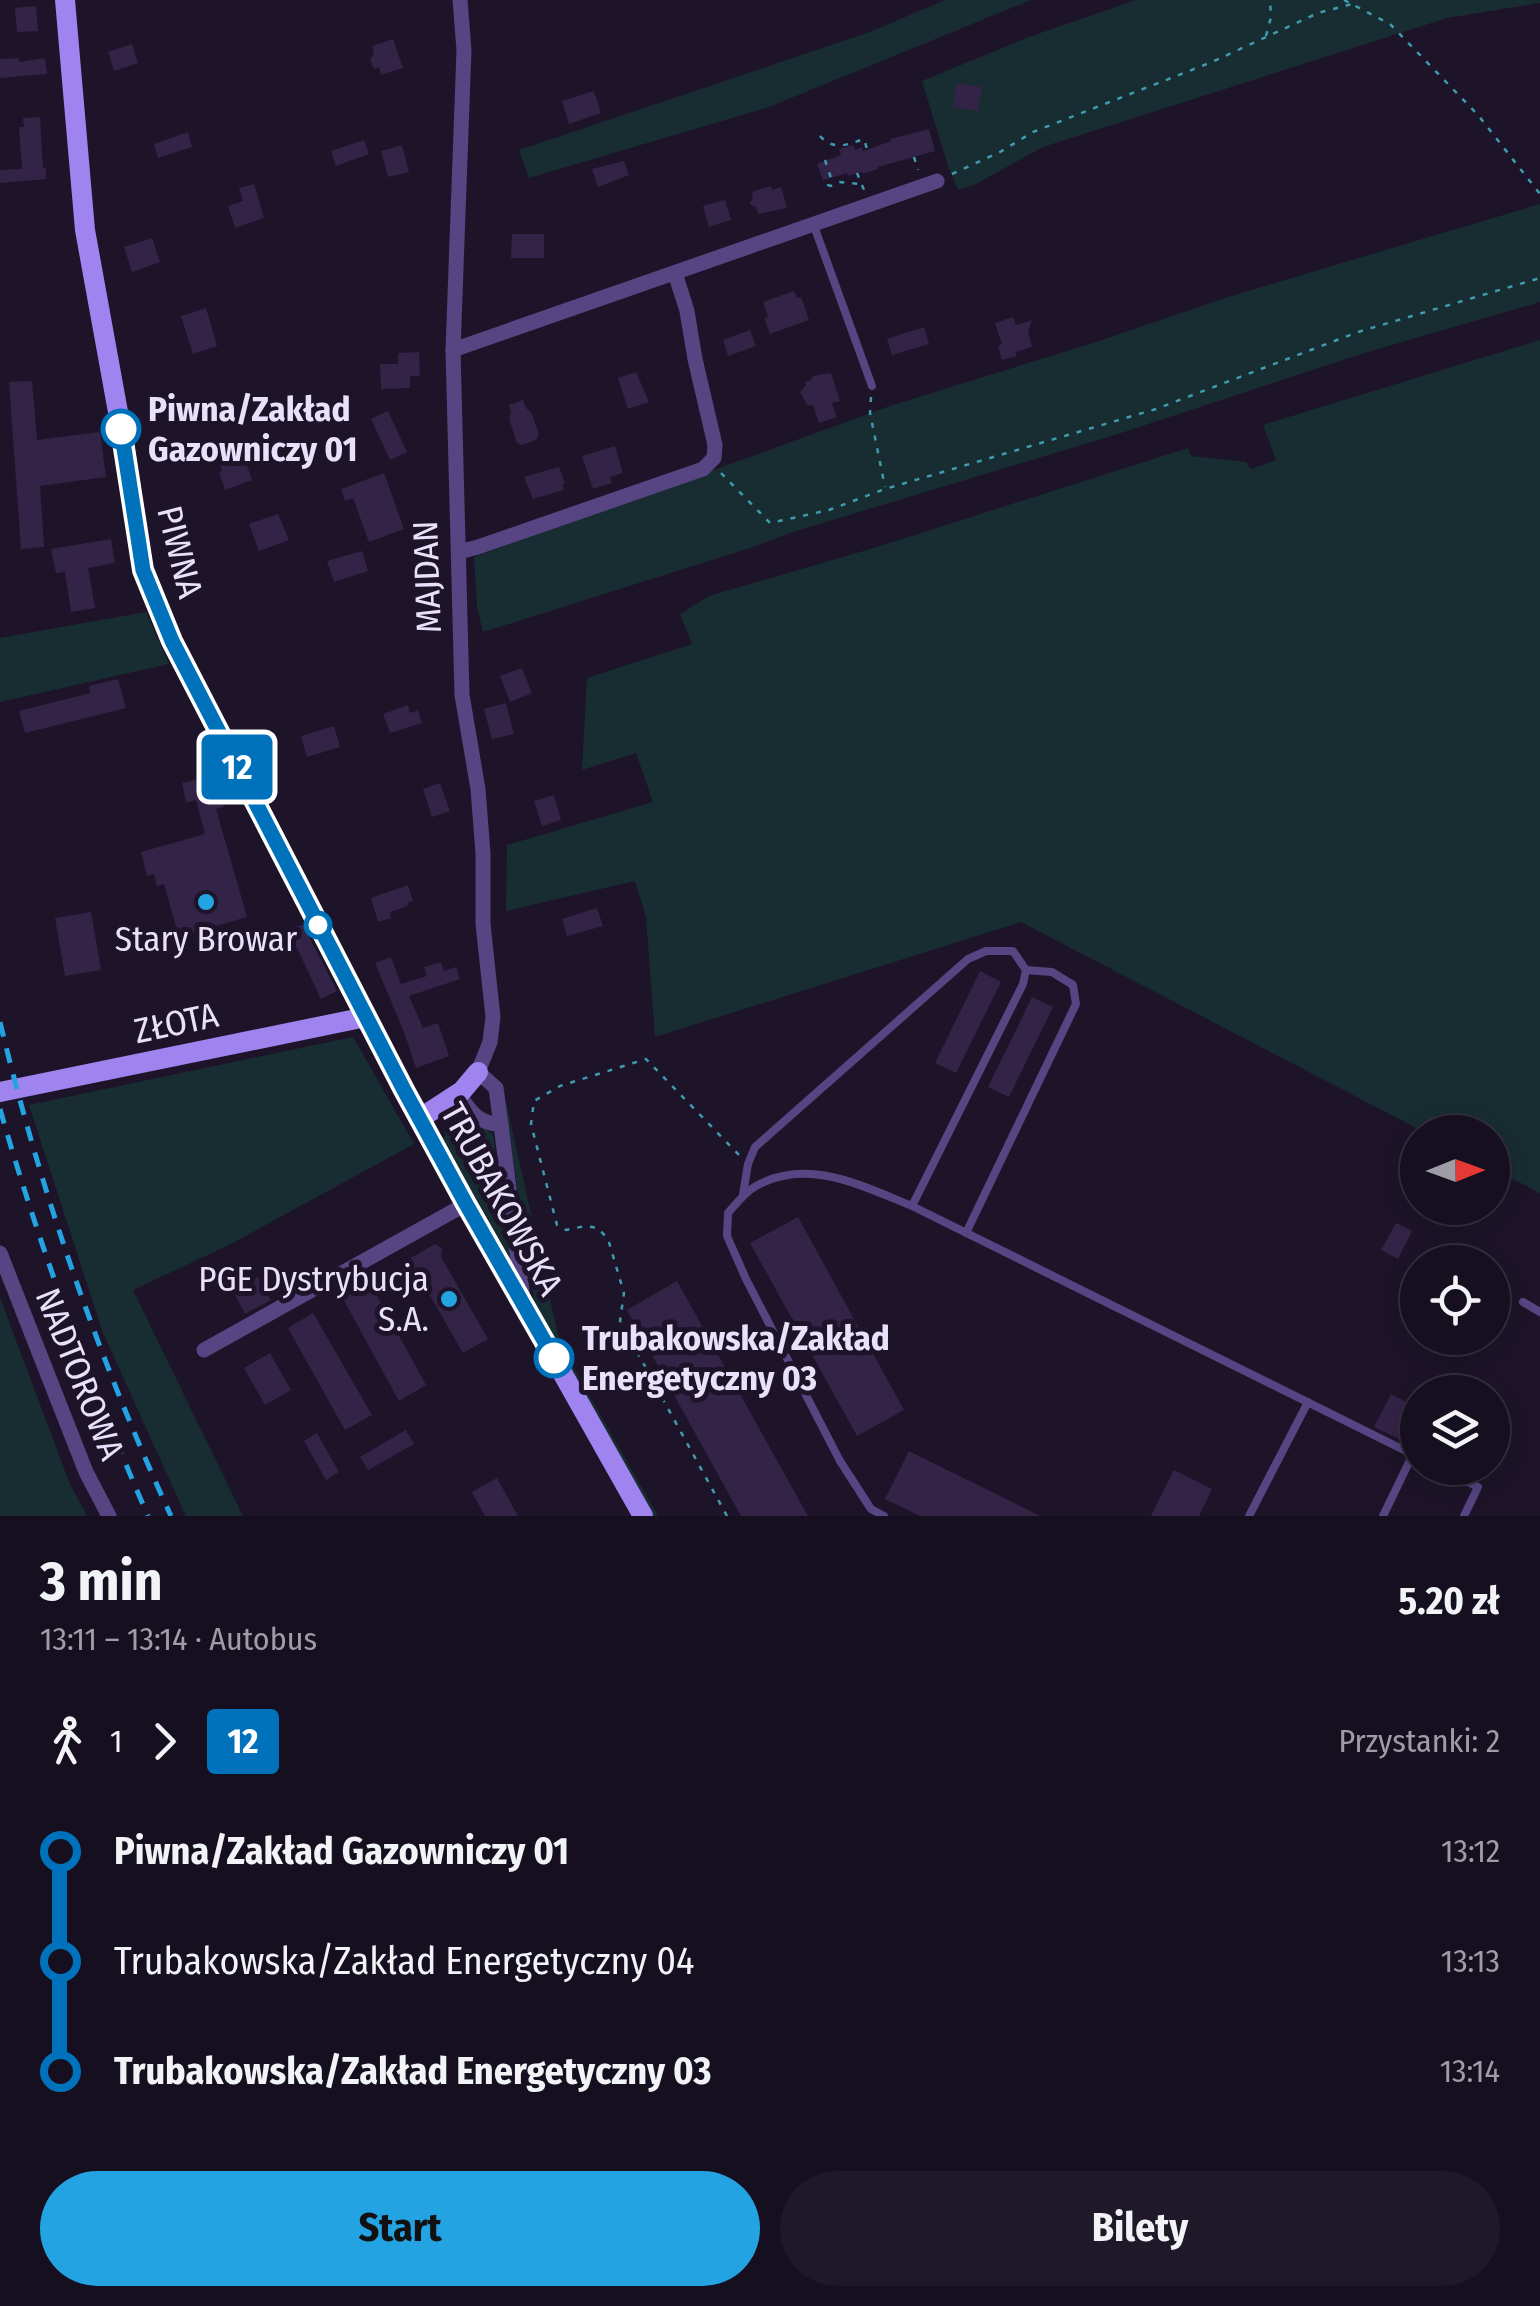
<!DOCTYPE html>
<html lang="pl">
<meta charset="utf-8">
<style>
:root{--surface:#160f1f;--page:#1f1828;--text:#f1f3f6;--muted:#9e9ca4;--line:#352f3d;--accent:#24a3e3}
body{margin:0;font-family:"Fira Sans Condensed",sans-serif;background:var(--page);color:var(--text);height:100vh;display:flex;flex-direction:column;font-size:38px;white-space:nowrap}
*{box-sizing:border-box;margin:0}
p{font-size:32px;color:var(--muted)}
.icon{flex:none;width:55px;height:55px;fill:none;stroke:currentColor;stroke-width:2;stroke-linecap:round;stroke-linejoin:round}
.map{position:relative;height:1516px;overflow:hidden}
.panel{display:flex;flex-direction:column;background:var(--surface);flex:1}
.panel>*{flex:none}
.badge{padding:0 20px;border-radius:8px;font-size:35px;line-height:65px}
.needle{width:65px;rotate:89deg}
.fabs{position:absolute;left:1400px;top:1115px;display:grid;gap:20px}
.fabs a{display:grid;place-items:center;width:110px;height:110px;border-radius:50%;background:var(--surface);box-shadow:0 5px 25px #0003,0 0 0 2px var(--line);font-size:50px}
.map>.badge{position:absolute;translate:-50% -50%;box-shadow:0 0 0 5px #fff}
.legs{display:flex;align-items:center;gap:15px;height:110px;padding:0 40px;font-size:32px}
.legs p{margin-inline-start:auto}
.summary{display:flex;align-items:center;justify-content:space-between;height:170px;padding:0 40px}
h1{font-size:55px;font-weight:700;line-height:75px}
.button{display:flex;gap:20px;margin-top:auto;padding:20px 40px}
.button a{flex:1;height:115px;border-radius:60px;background:var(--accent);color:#111;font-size:40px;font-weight:700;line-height:115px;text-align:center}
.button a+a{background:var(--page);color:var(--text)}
ul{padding:0 40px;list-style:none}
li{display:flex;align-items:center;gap:35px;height:110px;font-size:38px}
li i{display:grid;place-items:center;width:15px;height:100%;margin:0 12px;background:currentColor}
li i::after{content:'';width:25px;height:25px;margin:-12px;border:8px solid;border-radius:50%;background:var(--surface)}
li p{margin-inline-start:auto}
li:first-child i{background:linear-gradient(#0000 50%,currentColor 0)}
li:last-child i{background:linear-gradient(currentColor 50%,#0000 0)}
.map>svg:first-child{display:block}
.green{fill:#182d32}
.building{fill:#332347}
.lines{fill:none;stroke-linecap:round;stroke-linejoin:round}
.path{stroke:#419bae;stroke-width:2.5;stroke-dasharray:5 8;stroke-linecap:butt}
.lane{stroke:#564582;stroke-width:8}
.street{stroke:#564582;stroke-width:15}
.secondary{stroke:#9f83ef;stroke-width:20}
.rail{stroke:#24a3e3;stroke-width:5;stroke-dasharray:15 12;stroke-linecap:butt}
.line-1-casing{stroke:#fff;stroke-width:22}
.line-1{stroke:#0072bc;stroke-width:15}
.stop-1-dot{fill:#fff;stroke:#0072bc;stroke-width:5}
.poi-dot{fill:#24a3e3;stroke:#1d1429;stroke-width:4}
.labels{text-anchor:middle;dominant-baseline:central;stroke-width:10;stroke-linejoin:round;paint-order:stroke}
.stop-label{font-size:35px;font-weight:bold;fill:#e9e0fb;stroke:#1d1429;text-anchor:start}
.street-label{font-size:35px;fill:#e9e0fb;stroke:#1d1429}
.poi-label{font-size:35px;fill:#e9e0fb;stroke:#1d1429}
</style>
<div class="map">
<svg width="1540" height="1516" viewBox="0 0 1540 1516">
<rect width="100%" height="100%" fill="#1d1429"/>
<g class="green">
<polygon points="945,0 1031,0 769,107 529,178 519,150 870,32"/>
<polygon points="1136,0 1540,0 1540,3 1447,18 1043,147 974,185 958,190 948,166 922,81 1029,37"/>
<polygon points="1540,204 1540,302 1361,354 1121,433 793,532 750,548 483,632 477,607 474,557 890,406 1099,341 1228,297"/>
<polygon points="1540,340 1540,1193 1493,1169 1492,1132 1424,1132 1021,922 655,1037 646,917 635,881 506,911 507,845 653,802 636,753 582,770 587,678 692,644 680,614 709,596 877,547 1188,448 1191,456 1246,462 1251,469 1276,460 1263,425"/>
<polygon points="146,612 169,664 0,702 0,638"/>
<polygon points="353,1037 414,1144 229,1245 133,1290 243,1516 186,1516 103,1333 29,1105"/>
<polygon points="502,1084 560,1344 658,1516 652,1516 535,1307"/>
<path d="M457 1114 464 1119 467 1117 493 1134 512 1264 441 1138 446 1136C441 1126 447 1118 457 1114Z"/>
<polygon points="0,1298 69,1482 87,1516 0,1516"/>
</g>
<g class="building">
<polygon points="36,6 38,31 17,32 15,8"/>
<polygon points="393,39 403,68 381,75 379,67 374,69 370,59 374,54 372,46"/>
<polygon points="132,44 138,63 114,71 108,52"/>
<polygon points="19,58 19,62 45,58 47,74 0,78 0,59"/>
<polygon points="957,83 982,87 978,111 953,107"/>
<polygon points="594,91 601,113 569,124 562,101"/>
<polygon points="40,117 43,168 46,168 46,179 0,183 0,170 22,169 19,127 24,127 23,118"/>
<polygon points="929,129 935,151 878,167 878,169 863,174 863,172 848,176 847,173 823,180 817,164 841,155 839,149 853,145 855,150 862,147 863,151 891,141 890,139"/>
<polygon points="188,132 192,147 158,158 154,144"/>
<polygon points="364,140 369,154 336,166 331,151"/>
<polygon points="402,145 409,172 388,177 381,151"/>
<polygon points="624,161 629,175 598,187 592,169"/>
<polygon points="254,184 264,218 235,228 228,206 243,201 239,188"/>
<polygon points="771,186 772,190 781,187 787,208 758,214 756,207 749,204 753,198 752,192"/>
<polygon points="725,200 731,220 709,227 703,206"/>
<polygon points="512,234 544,234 544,258 511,258"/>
<polygon points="152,238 160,262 132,272 124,247"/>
<polygon points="794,291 797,298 801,297 809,320 770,334 764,318 768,317 763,302"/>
<polygon points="206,308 217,346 193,354 181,316"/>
<polygon points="1013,317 1016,325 1032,320 1028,331 1032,347 1015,352 1017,356 1002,360 998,346 1002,344 995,323"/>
<polygon points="924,327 929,344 892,355 887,339"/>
<polygon points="750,330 756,346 728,356 723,340"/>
<polygon points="419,352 420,376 410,376 410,388 381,389 380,364 398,364 398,353"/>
<polygon points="636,372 649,402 628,409 618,378"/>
<polygon points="831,373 840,401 832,403 837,417 819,423 813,405 808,406 800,392 806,385 805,382 811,380 813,376"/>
<polygon points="32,381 37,440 100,432 106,477 40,486 44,547 21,549 9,382"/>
<polygon points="523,400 526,408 531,412 539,434 536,440 522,445 517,443 509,419 511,413 509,405"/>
<polygon points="388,411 407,452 390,460 371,419"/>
<polygon points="615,446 623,473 610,477 612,483 593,489 582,456"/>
<polygon points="235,453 238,462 245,460 252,480 225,490 219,472 222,471 218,459"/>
<polygon points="559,467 565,483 562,484 564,490 533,499 524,477"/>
<polygon points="384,473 404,529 369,542 353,498 345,501 341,489"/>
<polygon points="278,514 289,540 259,551 249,524"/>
<polygon points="111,539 115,563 88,568 95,608 71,612 65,572 56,573 51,549"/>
<polygon points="362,551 368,571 334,582 327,561"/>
<polygon points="522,668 532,693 510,702 500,676"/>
<polygon points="118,679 126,708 25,733 19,711 90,693 89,686"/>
<polygon points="506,703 514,734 492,739 484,709"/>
<polygon points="408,705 410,713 418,710 422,723 390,733 383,714"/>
<polygon points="334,726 340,747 307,757 301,736"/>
<polygon points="218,775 225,786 228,801 223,802 224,807 216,809 247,917 179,937 164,884 157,886 154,874 147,876 141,852 205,834 196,800 186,803 182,783"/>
<polygon points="440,783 450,811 432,817 423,789"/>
<polygon points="554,795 561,820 542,826 534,801"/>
<polygon points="408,885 413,901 407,903 408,906 390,912 391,918 378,922 371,898"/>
<polygon points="597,908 603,926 567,936 562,919"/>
<polygon points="91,912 101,970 65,976 55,918"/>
<polygon points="303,925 337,991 321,999 297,948 263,955 259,933"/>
<polygon points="391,957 401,984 427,976 424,967 441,962 444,971 456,967 460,979 409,996 423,1028 438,1023 449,1056 416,1068 404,1032 375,963"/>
<polygon points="980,971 1001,982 956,1073 935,1063"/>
<polygon points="1032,997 1053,1007 1009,1097 988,1087"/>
<polygon points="798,1217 904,1410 857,1436 750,1243"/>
<polygon points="1396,1223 1412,1231 1398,1259 1381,1250"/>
<polygon points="435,1244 442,1248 441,1257 488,1339 463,1353 409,1259"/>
<polygon points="258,1277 271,1300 245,1314 234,1293"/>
<polygon points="369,1281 426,1385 399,1401 342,1297"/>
<polygon points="677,1281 808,1516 741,1516 627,1310"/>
<polygon points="313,1313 372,1415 345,1430 288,1328"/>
<polygon points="270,1353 291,1390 265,1405 244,1368"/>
<polygon points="1391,1394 1418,1408 1418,1448 1374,1427"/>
<polygon points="406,1430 414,1444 368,1470 360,1457"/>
<polygon points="317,1433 339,1472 326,1480 304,1441"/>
<polygon points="909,1451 1040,1516 920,1516 885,1499"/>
<polygon points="1174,1470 1212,1489 1199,1516 1151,1516"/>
<polygon points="497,1478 518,1516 485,1516 472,1492"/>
</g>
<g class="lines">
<g class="path">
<polyline points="1344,0 1390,24 1478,115 1540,194"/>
<polyline points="1266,36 1271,17 1270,0"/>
<path d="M820 136C834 151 846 145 864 139L867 149"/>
<polyline points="914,157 918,170"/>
<polyline points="825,160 831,178 828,185 831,186 839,182 860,184"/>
<polyline points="857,173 864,190"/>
<polyline points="952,174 1000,152 1033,132 1212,62 1318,13 1352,4"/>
<polyline points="871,397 870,413 885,487"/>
<polyline points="721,473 770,523 829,510 885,489 1156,409 1358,332 1540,278"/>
<polyline points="727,1516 620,1321 624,1293 608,1239 598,1228 585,1226 566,1230 557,1225 531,1124 534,1101 560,1086 646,1059 740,1156"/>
</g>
<g class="lane">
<polyline points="814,226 872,386"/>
<polyline points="743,1194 748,1164 755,1147 968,959 986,951 1013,951 1026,970 1023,984 912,1206"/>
<polyline points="966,1233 1076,1004 1073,985 1052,972 1026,970"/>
<polyline points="1523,1302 1540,1312"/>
<polyline points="1440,1468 1478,1487 1464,1516"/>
<path d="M884 1516 871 1509 840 1461 746 1279 727 1236 728 1213C736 1204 745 1192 756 1186 808 1157 862 1186 912 1206L1418 1457"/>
<polyline points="1249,1516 1308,1402"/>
<polyline points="1383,1516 1413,1454"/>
</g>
<g class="street">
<polyline points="460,0 464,50 453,350 462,695 478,789 483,853 483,924 493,1017 490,1042 478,1072 496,1088 501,1125"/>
<polyline points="453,350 937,181"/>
<polyline points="459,552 478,547 703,469 714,458 715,445 695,359 687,311 675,273"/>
<path d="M458 1093C470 1112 478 1123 501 1125L523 1299"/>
<polyline points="0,1253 86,1472 109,1516"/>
<polyline points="204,1350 466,1204"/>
</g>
<g class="secondary">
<polyline points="65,0 85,230 126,456 143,569 171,641 419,1119 643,1516"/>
<polyline points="0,1092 366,1017"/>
<polyline points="419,1119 462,1091 478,1072"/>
</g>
<g class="rail">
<path d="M0 1022C41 1193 98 1357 171 1516"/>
<path d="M0 1109C40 1249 90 1383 148 1516"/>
</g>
</g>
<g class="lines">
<g class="line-1-casing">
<polyline id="line-1" points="121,429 143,570 172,641 404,1090 466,1204 554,1358"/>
</g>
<use href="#line-1" class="line-1"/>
</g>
<g class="stop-1-dot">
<circle cx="121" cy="429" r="18"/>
<circle cx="318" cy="925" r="12"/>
<circle cx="554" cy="1358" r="18"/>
</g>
<g class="poi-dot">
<circle cx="206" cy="902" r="10"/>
<circle cx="449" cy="1299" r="10"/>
</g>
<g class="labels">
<g class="stop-label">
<text x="148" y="409">Piwna/Zakład<tspan x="148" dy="40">Gazowniczy 01</tspan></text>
<text x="582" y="1338">Trubakowska/Zakład<tspan x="582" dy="40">Energetyczny 03</tspan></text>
</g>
<g class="street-label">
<text transform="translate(180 552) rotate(76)">PIWNA</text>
<text transform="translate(427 577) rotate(-92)">MAJDAN</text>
<text transform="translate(176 1023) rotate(-12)">ZŁOTA</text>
<text transform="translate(502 1199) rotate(61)">TRUBAKOWSKA</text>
<text transform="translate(80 1374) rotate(68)">NADTOROWA</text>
</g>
<g class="poi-label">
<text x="206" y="939">Stary Browar</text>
<text x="429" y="1279" text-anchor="end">PGE Dystrybucja<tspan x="429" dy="40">S.A.</tspan></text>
</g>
</g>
</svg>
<div class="fabs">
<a><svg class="needle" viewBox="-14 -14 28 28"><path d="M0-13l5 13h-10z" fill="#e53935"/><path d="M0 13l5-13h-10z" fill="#9e9ca4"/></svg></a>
<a><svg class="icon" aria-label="locate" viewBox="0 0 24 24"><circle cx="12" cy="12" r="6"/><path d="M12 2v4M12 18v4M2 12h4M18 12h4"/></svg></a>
<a><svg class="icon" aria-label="layers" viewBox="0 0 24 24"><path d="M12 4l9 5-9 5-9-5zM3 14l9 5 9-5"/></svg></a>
</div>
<b class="badge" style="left:237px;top:767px;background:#0072bc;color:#fff">12</b>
</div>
<section class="panel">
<div class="summary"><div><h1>3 min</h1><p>13:11 – 13:14 · Autobus</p></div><b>5.20 zł</b></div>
<div class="legs"><svg class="icon" aria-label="walk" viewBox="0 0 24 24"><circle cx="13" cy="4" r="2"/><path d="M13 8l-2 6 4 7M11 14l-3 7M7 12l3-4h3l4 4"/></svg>1<svg class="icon" aria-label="forward" viewBox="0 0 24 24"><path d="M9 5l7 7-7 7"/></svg><b class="badge" style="background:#0072bc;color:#fff">12</b><p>Przystanki: 2</p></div>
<ul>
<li><i style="color:#0072bc"></i><b>Piwna/Zakład Gazowniczy 01</b><p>13:12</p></li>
<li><i style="color:#0072bc"></i><span>Trubakowska/Zakład Energetyczny 04</span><p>13:13</p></li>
<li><i style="color:#0072bc"></i><b>Trubakowska/Zakład Energetyczny 03</b><p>13:14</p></li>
</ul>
<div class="button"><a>Start</a><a>Bilety</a></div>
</section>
